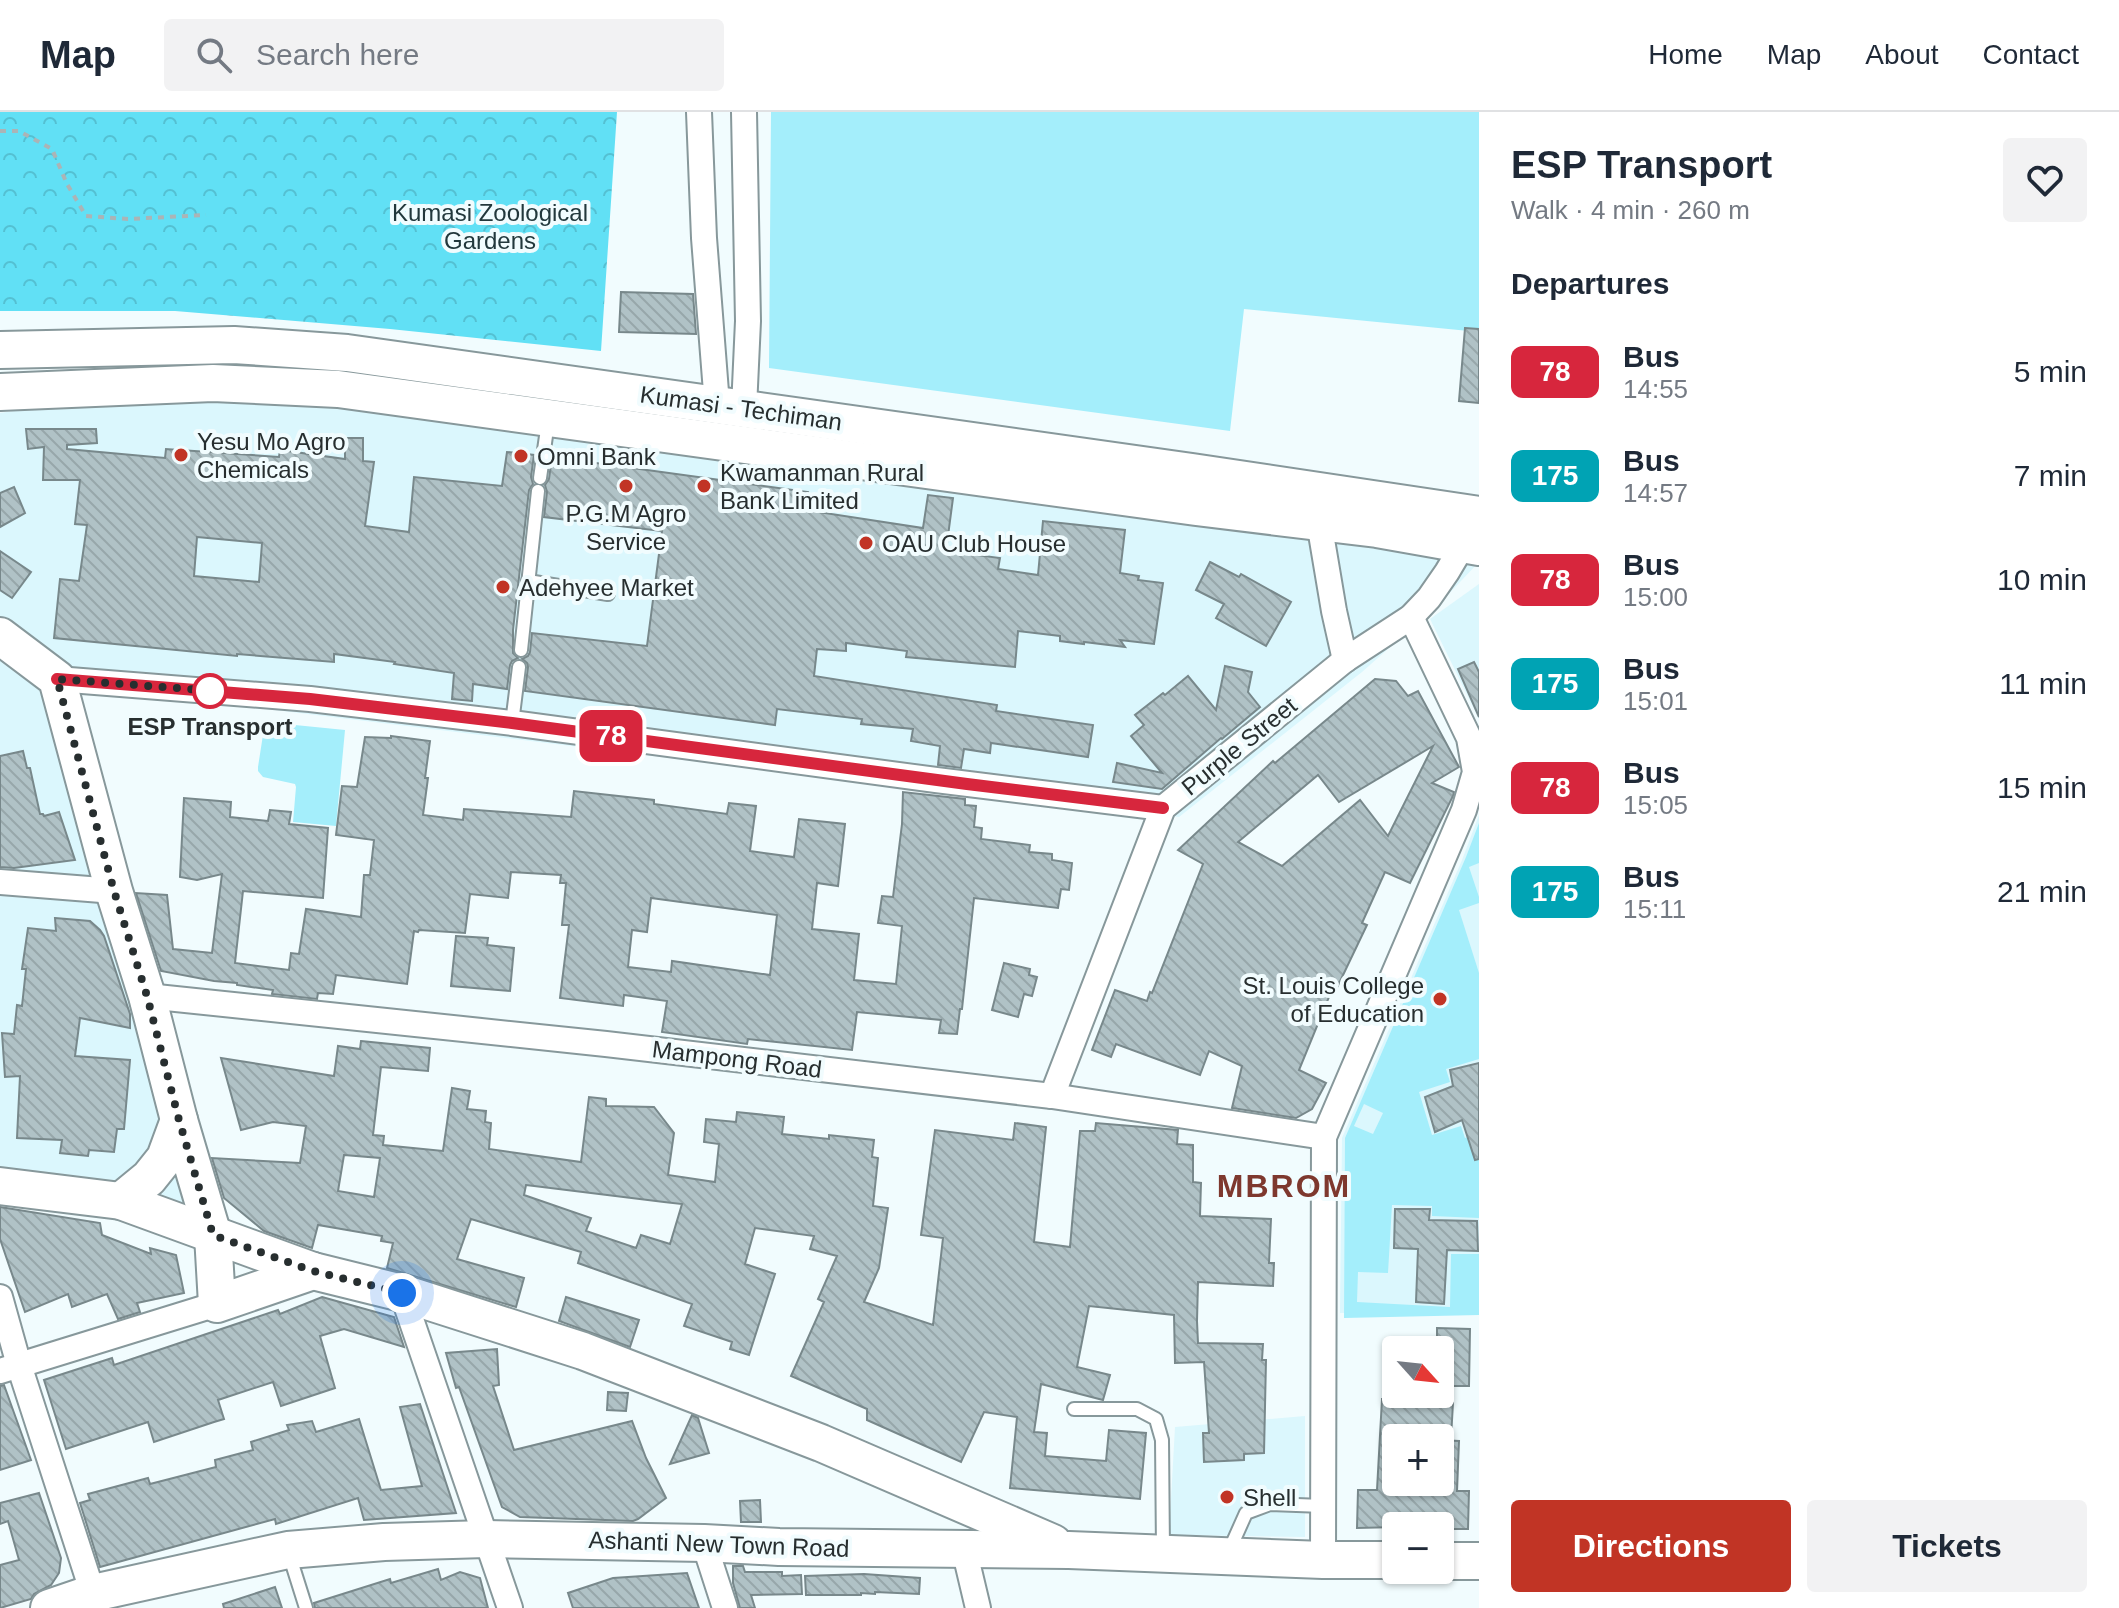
<!DOCTYPE html>
<meta charset="utf-8">
<style>
:root{--surface:#fff;--page:#f2f2f3;--text:#1f2937;--muted:#747a83;--line:#e0e1e3;--accent:#c13425}
body{margin:0;font-family:Helvetica,sans-serif;background:var(--page);color:var(--text);height:100vh;display:flex;flex-direction:column;font-size:30px;white-space:nowrap}
*{box-sizing:border-box;margin:0}
p{font-size:26px;color:var(--muted)}
.icon{flex:none;width:44px;height:44px;fill:none;stroke:currentColor;stroke-width:2;stroke-linecap:round;stroke-linejoin:round}
.map{position:relative;flex:1;overflow:hidden}
.sheet{display:flex;flex-direction:column;background:var(--surface);width:640px}
.sheet>*{flex:none}
.badge{padding:0 16px;border-radius:12px;font-size:28px;line-height:52px}
.needle{width:52px;rotate:117deg}
.buttons{position:absolute;left:1382px;top:1224px;display:grid;gap:16px}
.buttons a{display:grid;place-items:center;width:72px;height:72px;border-radius:8px;background:var(--surface);box-shadow:0 2px 6px #0004;font-size:40px}
.you{position:absolute;width:40px;height:40px;margin:-20px;border:6px solid #fff;border-radius:50%;background:#1a73e8;box-shadow:0 0 0 12px #1a73e833}
.map>.badge{position:absolute;translate:-50% -50%;box-shadow:0 0 0 4px #fff}
h2{padding:0 32px;font-size:30px;line-height:72px}
.round{display:grid;place-items:center;flex:none;width:84px;height:84px;border-radius:8px;background:var(--page)}
.headline{display:flex;align-items:center;justify-content:space-between;height:136px;padding:0 32px}
h1{font-size:38px;font-weight:700;line-height:60px}
.primary-button{display:flex;gap:16px;margin-top:auto;padding:16px 32px}
.primary-button a{flex:1;height:92px;border-radius:8px;background:var(--accent);color:#fff;font-size:32px;font-weight:700;line-height:92px;text-align:center}
.primary-button a+a{background:var(--page);color:var(--text)}
ul{padding:0;list-style:none}
li{display:flex;align-items:center;gap:24px;height:104px;padding:0 32px}
li div{flex:1}
li b{display:block;font-size:30px}
li em{font-style:normal}
li .badge{min-width:88px;font-weight:700;text-align:center}
header{display:flex;align-items:center;gap:48px;box-sizing:border-box;height:112px;padding:0 40px;background:var(--surface);border-bottom:2px solid var(--line)}
header strong{font-size:38px}
nav{display:flex;gap:44px;margin-inline-start:auto;font-size:28px}
.search{width:560px;height:72px;background:var(--page);display:flex;align-items:center;gap:20px;box-sizing:border-box;padding:0 28px;border-radius:8px;color:var(--muted);font-size:30px}
main{display:flex;flex:1;min-height:0}
.map>svg:first-child{display:block}
.built{fill:#dbf7fd}
.green{fill:#a4eefb;fill-rule:evenodd}
.forest{fill:url(#forest-crowns)}
.building{fill:url(#building-back-hatch);stroke:#78888b;stroke-width:2;fill-rule:evenodd}
.lines{fill:none;stroke-linecap:round;stroke-linejoin:round}
.lane-casing{stroke:#87989b;stroke-width:16}
.street-casing{stroke:#87989b;stroke-width:28}
.secondary-casing{stroke:#87989b;stroke-width:40}
.path{stroke:#abb4b6;stroke-width:4;stroke-dasharray:6 6;stroke-linecap:butt}
.lane{stroke:#fff;stroke-width:12}
.street{stroke:#fff;stroke-width:24}
.secondary{stroke:#fff;stroke-width:36}
.line-casing{stroke:#fff;stroke-width:18}
.line{stroke:#d7263d;stroke-width:12}
.walk{stroke:#272e2f;stroke-width:8;stroke-dasharray:0 14.4}
.poi-dot{fill:#c13425;stroke:#f1fcfe;stroke-width:3}
.stop-dot{fill:#fff;stroke:#d7263d;stroke-width:4}
.labels{text-anchor:middle;dominant-baseline:central;stroke-width:8;stroke-linejoin:round;paint-order:stroke}
.park-label{font-size:24px;fill:#22383c;stroke:#f1fcfe}
.street-label{font-size:24px;fill:#272e2f;stroke:#f1fcfe}
.poi-label{font-size:24px;fill:#272e2f;stroke:#f1fcfe;text-anchor:start}
.stop-label{font-size:24px;font-weight:bold;fill:#272e2f;stroke:#f1fcfe}
.district-label{font-size:32px;font-weight:bold;letter-spacing:2px;fill:#7e382e;stroke:#f1fcfe}
</style>
<header>
<strong>Map</strong>
<div class="search"><svg class="icon" aria-label="search" viewBox="0 0 24 24"><circle cx="10" cy="10" r="6"/><path d="M15 15l6 6"/></svg>Search here</div>
<nav><a>Home</a><a>Map</a><a>About</a><a>Contact</a></nav>
</header>
<main>
<div class="map">
<svg width="1479" height="1496" viewBox="0 0 1479 1496">
<defs>
<pattern id="forest-crowns" width="20" height="18" patternUnits="userSpaceOnUse" patternTransform="scale(2)"><rect width="20" height="18" fill="#61e0f5"/><path d="M2 6a3 3 0 1 1 6 0M12 15a3 3 0 1 1 6 0" fill="none" stroke="#54c0d2"/></pattern>
<pattern id="building-back-hatch" width="6" height="6" patternUnits="userSpaceOnUse" patternTransform="scale(2)"><rect width="6" height="6" fill="#b0c2c6"/><path d="M-1 5l2 2M0 0l6 6M5-1l2 2" fill="none" stroke="#97a7aa"/></pattern>
</defs>
<rect width="100%" height="100%" fill="#f1fcfe"/>
<g class="built">
<polygon points="253,278 1036,383 1217,417 1416,433 1479,450 1442,489 1362,560 1179,705 1023,689 70,573 198,1131 36,1086 0,1083 0,301 46,294"/>
<polygon points="1479,472 1479,607 1430,507"/>
<polygon points="1479,703 1479,1198 1340,1201 1342,1026 1462,748"/>
<polygon points="1305,1304 1305,1425 1169,1423 1175,1315"/>
</g>
<g class="green">
<polygon points="771,0 1479,0 1479,220 1244,197 1230,319 769,256"/>
<polygon points="265,610 345,618 336,714 293,710 296,675 295,672 263,665 258,659 258,655"/>
<path d="M1479 711V751L1469 755 1479 785V791L1459 798 1479 861V947L1446 957 1450 970 1419 980 1432 1023 1461 1014 1465 1026 1479 1022V1106L1432 1104V1094L1392 1093 1388 1161 1358 1160 1357 1190 1450 1195 1451 1142H1479V1203L1344 1206 1345 1026 1466 745ZM1364 992 1383 1001 1373 1022 1354 1014Z"/>
</g>
<polygon class="forest" points="0,0 617,0 601,239 390,217 175,199 0,199"/>
<g class="building">
<polygon points="621,180 693,182 696,222 619,220"/>
<polygon points="1465,216 1479,217 1479,291 1459,289"/>
<path d="M26 317H96L97 331 67 333V337L165 346 166 337 279 345 280 338 345 347V326H363V349L374 350 365 414 409 420 414 365 502 374 507 340 534 343 531 365 533 372 529 378 513 518V541L518 546 512 549 510 553 507 577 473 572 472 589 452 587 454 561 394 552 395 550 334 542V550L237 542V544L54 526 60 467 79 469 87 413 75 412 80 368H43L44 335 28 337ZM197 425 262 431 259 470 194 464Z"/>
<polygon points="552,345 808,380 805,398 923,416 928,383 953,386 946,439 1000,446 998,457 1038,463 1043,409 1125,418 1120,461 1139,464 1138,468 1163,471 1154,532 1120,528 1125,535 1084,530 1084,532 1060,529 1060,524 1018,519 1015,555 906,545 907,539 846,531 846,539 817,537 814,564 997,593 996,599 1093,613 1088,645 991,631 990,641 964,637 961,656 938,653 940,634 911,629 913,617 861,612 862,607 777,597 775,613 525,579 528,555 527,551 522,547 528,544 530,540 532,521 647,534 662,419 544,405 547,380 545,373 549,367"/>
<polygon points="14,375 25,401 0,415 0,381"/>
<polygon points="0,439 31,460 12,486 0,478"/>
<polygon points="1210,450 1239,465 1241,462 1291,490 1266,534 1216,506 1224,492 1196,478"/>
<polygon points="1474,550 1479,560 1479,605 1458,557"/>
<polygon points="1225,554 1252,560 1248,580 1260,595 1222,627 1221,626 1162,677 1113,670 1117,651 1162,661 1131,624 1144,613 1135,603 1163,581 1165,583 1188,564 1216,598"/>
<path d="M1375 567 1396 569 1408 584 1418 579 1459 655 1432 671 1454 680 1453 684 1410 771 1385 760 1362 811 1367 813 1334 882 1331 880 1299 958 1326 971 1312 997 1296 1006 1232 996 1242 954 1209 939 1200 963 1116 932 1111 945 1092 938 1115 878 1147 889 1150 880 1152 881 1203 752 1178 738 1273 649 1275 651ZM1433 634 1388 724 1360 688 1282 754 1238 730 1318 663 1339 690Z"/>
<path d="M391 624 430 629 425 666H428L423 703 463 708 464 697 571 705 574 679 654 688V692L727 702 729 691 756 694 750 739 794 745 799 707 845 712 838 774 817 771 812 817 859 822 854 868 896 872 902 814 878 811 882 784 893 785 902 712 903 680 965 687V693L976 694 974 715 982 716 981 727 1030 733 1029 740 1052 742V748L1072 751 1069 778 1061 777 1058 796 974 786 962 897H960L957 922 939 921 941 908 857 900 852 938 748 927 747 932 662 920 667 889 624 883 623 894 560 886 569 813H562L566 771H560L561 763 511 760 508 786 470 782 465 821 419 818 418 820 414 819 407 872 336 863 333 882 318 881 317 887 272 882 273 878 237 873V871L214 869 161 859 136 781 167 783 173 837 212 841 222 762 197 768 180 765 184 686 231 690 230 705 268 709 270 698 291 700 289 712 328 716 323 786 243 779 235 851 289 858 291 841 299 842 306 797 361 805 364 763H370L374 728 336 723 342 674 357 675 365 625 391 626ZM651 786 777 803 770 863 672 849 671 860 628 855 632 818 647 820Z"/>
<polygon points="23,639 27,656 30,656 40,702 43,702 44,704 59,700 75,748 14,756 0,755 0,644"/>
<polygon points="55,806 90,809 100,818 104,824 130,902 130,916 80,906 75,944 130,948 124,1017 117,1017 114,1040 89,1038 88,1044 60,1041 62,1028 17,1026 20,964 5,965 2,921 14,922 17,893 22,894 26,857 22,857 28,816 56,819"/>
<polygon points="456,824 488,826 487,833 514,836 510,879 451,874"/>
<polygon points="1004,851 1030,857 1029,863 1037,865 1032,884 1024,882 1018,905 992,898"/>
<path d="M361 929 430 936 428 959 381 955 373 1023 384 1024 383 1033 443 1039 452 976 470 979 467 997 486 999 485 1010 491 1011 489 1037 581 1050 589 985 606 987V994L654 995 674 1021 668 1063 715 1070 719 1032 704 1030 706 1007 736 1010 737 1000 784 1005 782 1022 829 1027V1023L874 1028 872 1045 878 1046 873 1094 888 1096 879 1156 864 1190 933 1213 943 1126 921 1123 935 1018 1013 1028 1015 1011 1046 1015 1034 1130 1070 1135 1080 1019H1095L1096 1011 1178 1018 1177 1032 1193 1033V1070L1201 1071 1200 1104 1271 1107 1269 1151H1274L1273 1174 1198 1170 1197 1209 1198 1231 1263 1232 1262 1248H1266L1264 1341 1244 1342V1348L1204 1350 1203 1321H1209L1204 1250 1175 1251 1174 1203 1089 1194 1077 1255 1110 1263 1103 1288 1041 1272 1034 1320 1047 1321 1045 1344 1106 1349 1109 1318 1146 1321 1140 1387 1010 1376 1017 1305 984 1300 961 1350 867 1308V1297L791 1264 824 1190 818 1187 837 1144 810 1137 814 1124 755 1116 745 1152 775 1162 749 1243 730 1237 732 1230 684 1214 692 1192 578 1151 581 1140 471 1107 457 1147 524 1166 516 1195 387 1156 393 1131 381 1129 382 1124 318 1113 312 1136 264 1119 224 1086 212 1046 300 1051 306 1014 273 1010 241 1018 221 946 334 964 338 934 360 937ZM344 1043 380 1046 374 1085 338 1079ZM526 1073 664 1090 682 1092 670 1132 641 1123 636 1136 586 1119 591 1106 524 1083Z"/>
<polygon points="1479,951 1479,1047 1475,1048 1462,1008 1435,1020 1425,985 1453,974 1450,958"/>
<polygon points="0,1095 100,1111 102,1123 151,1142 150,1136 176,1143 184,1181 137,1191 140,1200 118,1207 107,1182 72,1195 68,1182 25,1200 0,1127"/>
<polygon points="1395,1097 1430,1097 1429,1108 1477,1109 1478,1139 1447,1138 1444,1192 1416,1190 1418,1137 1394,1136"/>
<polygon points="322,1185 394,1205 404,1235 344,1217 320,1224 335,1276 281,1294 273,1270 218,1288 224,1307 214,1310 154,1330 148,1310 66,1337 44,1268 112,1246 114,1253 278,1198 280,1202"/>
<polygon points="566,1185 639,1208 630,1235 559,1209"/>
<polygon points="1437,1216 1470,1217 1469,1274 1447,1274 1447,1245 1440,1245 1440,1238 1437,1238"/>
<polygon points="497,1237 499,1273 493,1274 514,1338 632,1309 646,1346 666,1386 638,1407 633,1409 520,1405 502,1395 459,1275 456,1276 446,1241"/>
<polygon points="4,1273 31,1348 0,1358 0,1274"/>
<polygon points="608,1280 628,1281 626,1299 607,1298"/>
<polygon points="1382,1287 1453,1291 1451,1326 1396,1326 1396,1378 1440,1379 1440,1328 1459,1329 1457,1379 1469,1379 1468,1417 1440,1417 1440,1414 1357,1416 1358,1378 1377,1378"/>
<polygon points="420,1292 456,1401 364,1408 358,1386 276,1412 275,1407 100,1455 80,1391 90,1388 88,1382 148,1366 150,1372 216,1355 215,1348 253,1338 251,1330 289,1318 287,1313 312,1309 316,1320 359,1307 381,1378 422,1374 400,1295"/>
<polygon points="692,1303 698,1306 709,1341 670,1352"/>
<polygon points="39,1381 61,1446 59,1461 51,1473 34,1482 31,1487 0,1496 0,1453 19,1448 8,1409 0,1412 0,1391"/>
<polygon points="760,1388 761,1410 741,1410 740,1389"/>
<polygon points="733,1454 743,1454 745,1460 782,1460 782,1464 801,1463 802,1482 751,1483 755,1496 740,1496 733,1471"/>
<polygon points="438,1457 441,1468 460,1460 480,1466 488,1496 315,1496 314,1491 390,1467 391,1471"/>
<polygon points="687,1461 699,1496 573,1496 568,1481 613,1466"/>
<polygon points="864,1462 920,1466 919,1482 875,1480 875,1482 861,1481 861,1483 806,1483 805,1464"/>
<polygon points="275,1475 282,1496 224,1496 223,1492"/>
</g>
<g class="lines">
<g class="lane-casing">
<g id="lane">
<polyline points="540,366 548,310"/>
<polyline points="528,469 608,482"/>
<polyline points="521,538 538,379"/>
<polyline points="512,611 519,555"/>
<polyline points="1074,1297 1137,1297 1156,1307 1162,1328 1163,1439"/>
<polyline points="1229,1439 1246,1401 1270,1392 1323,1394"/>
<polyline points="289,1442 306,1496"/>
</g>
</g>
<g class="street-casing">
<g id="street">
<polyline points="699,0 704,126 717,293"/>
<polyline points="744,0 748,209 744,296"/>
<polyline points="1319,410 1334,499 1345,548"/>
<polyline points="57,567 310,587 512,611 936,668 1163,696"/>
<polyline points="0,770 114,779"/>
<polyline points="147,884 606,932 1052,984 1324,1025"/>
<polyline points="1052,984 1163,696 1345,548 1411,505 1429,486 1447,460 1463,433 1467,419"/>
<polyline points="402,1181 510,1496"/>
<polyline points="0,1185 19,1253 97,1494"/>
<polyline points="0,1259 217,1192"/>
<polyline points="704,1431 725,1496"/>
<polyline points="964,1437 978,1496"/>
<polyline points="1323,1448 1324,1025 1464,698 1475,660 1469,626 1411,505"/>
</g>
</g>
<g class="secondary-casing">
<g id="secondary">
<polyline points="0,238 234,233 347,241 1192,360 1479,403"/>
<polyline points="0,280 213,271 338,277 1196,395 1377,417 1479,435"/>
<polyline points="0,524 57,567 114,779 147,884 179,1008 213,1123 217,1192 313,1159"/>
<polyline points="0,1074 121,1089 313,1159 402,1181 583,1239 821,1331 1053,1431"/>
<polyline points="121,1089 149,1066 165,1046 179,1008"/>
<polyline points="1440,1449 1479,1449"/>
<polyline points="49,1496 93,1481 288,1438 384,1430 486,1427 704,1431 779,1435 1069,1438 1323,1448 1396,1448"/>
</g>
</g>
<polyline class="path" points="0,19 19,19 52,37 67,72 86,104 128,107 206,103"/>
<use href="#lane" class="lane"/>
<use href="#street" class="street"/>
<use href="#secondary" class="secondary"/>
</g>
<g class="lines">
<g class="line-casing">
<polyline id="line" points="57,567 310,587 512,611 967,672 1163,696"/>
</g>
<use href="#line" class="line"/>
<polyline class="walk" points="210,579 215,579 57,567 114,779 147,884 179,1008 213,1123 313,1159 402,1181"/>
</g>
<g class="poi-dot">
<circle cx="181" cy="343" r="8"/>
<circle cx="521" cy="344" r="8"/>
<circle cx="626" cy="374" r="8"/>
<circle cx="704" cy="374" r="8"/>
<circle cx="866" cy="431" r="8"/>
<circle cx="503" cy="475" r="8"/>
<circle cx="1440" cy="887" r="8"/>
<circle cx="1227" cy="1385" r="8"/>
</g>
<circle class="stop-dot" cx="210" cy="579" r="16"/>
<g class="labels">
<g class="park-label">
<text x="490" y="100">Kumasi Zoological<tspan x="490" dy="28">Gardens</tspan></text>
</g>
<g class="street-label">
<text transform="translate(741 296) rotate(8)">Kumasi - Techiman</text>
<text transform="translate(1239 634) rotate(-39)">Purple Street</text>
<text transform="translate(737 947) rotate(7)">Mampong Road</text>
<text transform="translate(719 1432) rotate(2)">Ashanti New Town Road</text>
</g>
<g class="poi-label">
<text x="197" y="329">Yesu Mo Agro<tspan x="197" dy="28">Chemicals</tspan></text>
<text x="537" y="344">Omni Bank</text>
<text x="720" y="360">Kwamanman Rural<tspan x="720" dy="28">Bank Limited</tspan></text>
<text x="626" y="401" text-anchor="middle">P.G.M Agro<tspan x="626" dy="28">Service</tspan></text>
<text x="882" y="431">OAU Club House</text>
<text x="519" y="475">Adehyee Market</text>
<text x="1424" y="873" text-anchor="end">St. Louis College<tspan x="1424" dy="28">of Education</tspan></text>
<text x="1243" y="1385">Shell</text>
</g>
<g class="stop-label">
<text x="210" y="614">ESP Transport</text>
</g>
<g class="district-label">
<text x="1284" y="1074">MBROM</text>
</g>
</g>
</svg>
<div class="buttons">
<a><svg class="needle" viewBox="-14 -14 28 28"><path d="M0-13l5 13h-10z" fill="#e53935"/><path d="M0 13l5-13h-10z" fill="#747a83"/></svg></a>
<a>+</a>
<a>−</a>
</div>
<div class="you" style="left:402px;top:1181px"></div>
<b class="badge" style="left:611px;top:624px;background:#d7263d;color:#fff">78</b>
</div>
<section class="sheet">
<div class="headline"><div><h1>ESP Transport</h1><p>Walk · 4 min · 260 m</p></div><a class="round"><svg class="icon" aria-label="heart" viewBox="0 0 24 24"><path d="M12 20l-8-8c-3-5 5-10 8-4 3-6 11-1 8 4z"/></svg></a></div>
<h2>Departures</h2>
<ul>
<li><span class="badge" style="background:#d7263d;color:#fff">78</span><div><b>Bus</b><p>14:55</p></div><em>5 min</em></li>
<li><span class="badge" style="background:#00a3b4;color:#fff">175</span><div><b>Bus</b><p>14:57</p></div><em>7 min</em></li>
<li><span class="badge" style="background:#d7263d;color:#fff">78</span><div><b>Bus</b><p>15:00</p></div><em>10 min</em></li>
<li><span class="badge" style="background:#00a3b4;color:#fff">175</span><div><b>Bus</b><p>15:01</p></div><em>11 min</em></li>
<li><span class="badge" style="background:#d7263d;color:#fff">78</span><div><b>Bus</b><p>15:05</p></div><em>15 min</em></li>
<li><span class="badge" style="background:#00a3b4;color:#fff">175</span><div><b>Bus</b><p>15:11</p></div><em>21 min</em></li>
</ul>
<div class="primary-button"><a>Directions</a><a>Tickets</a></div>
</section>
</main>
